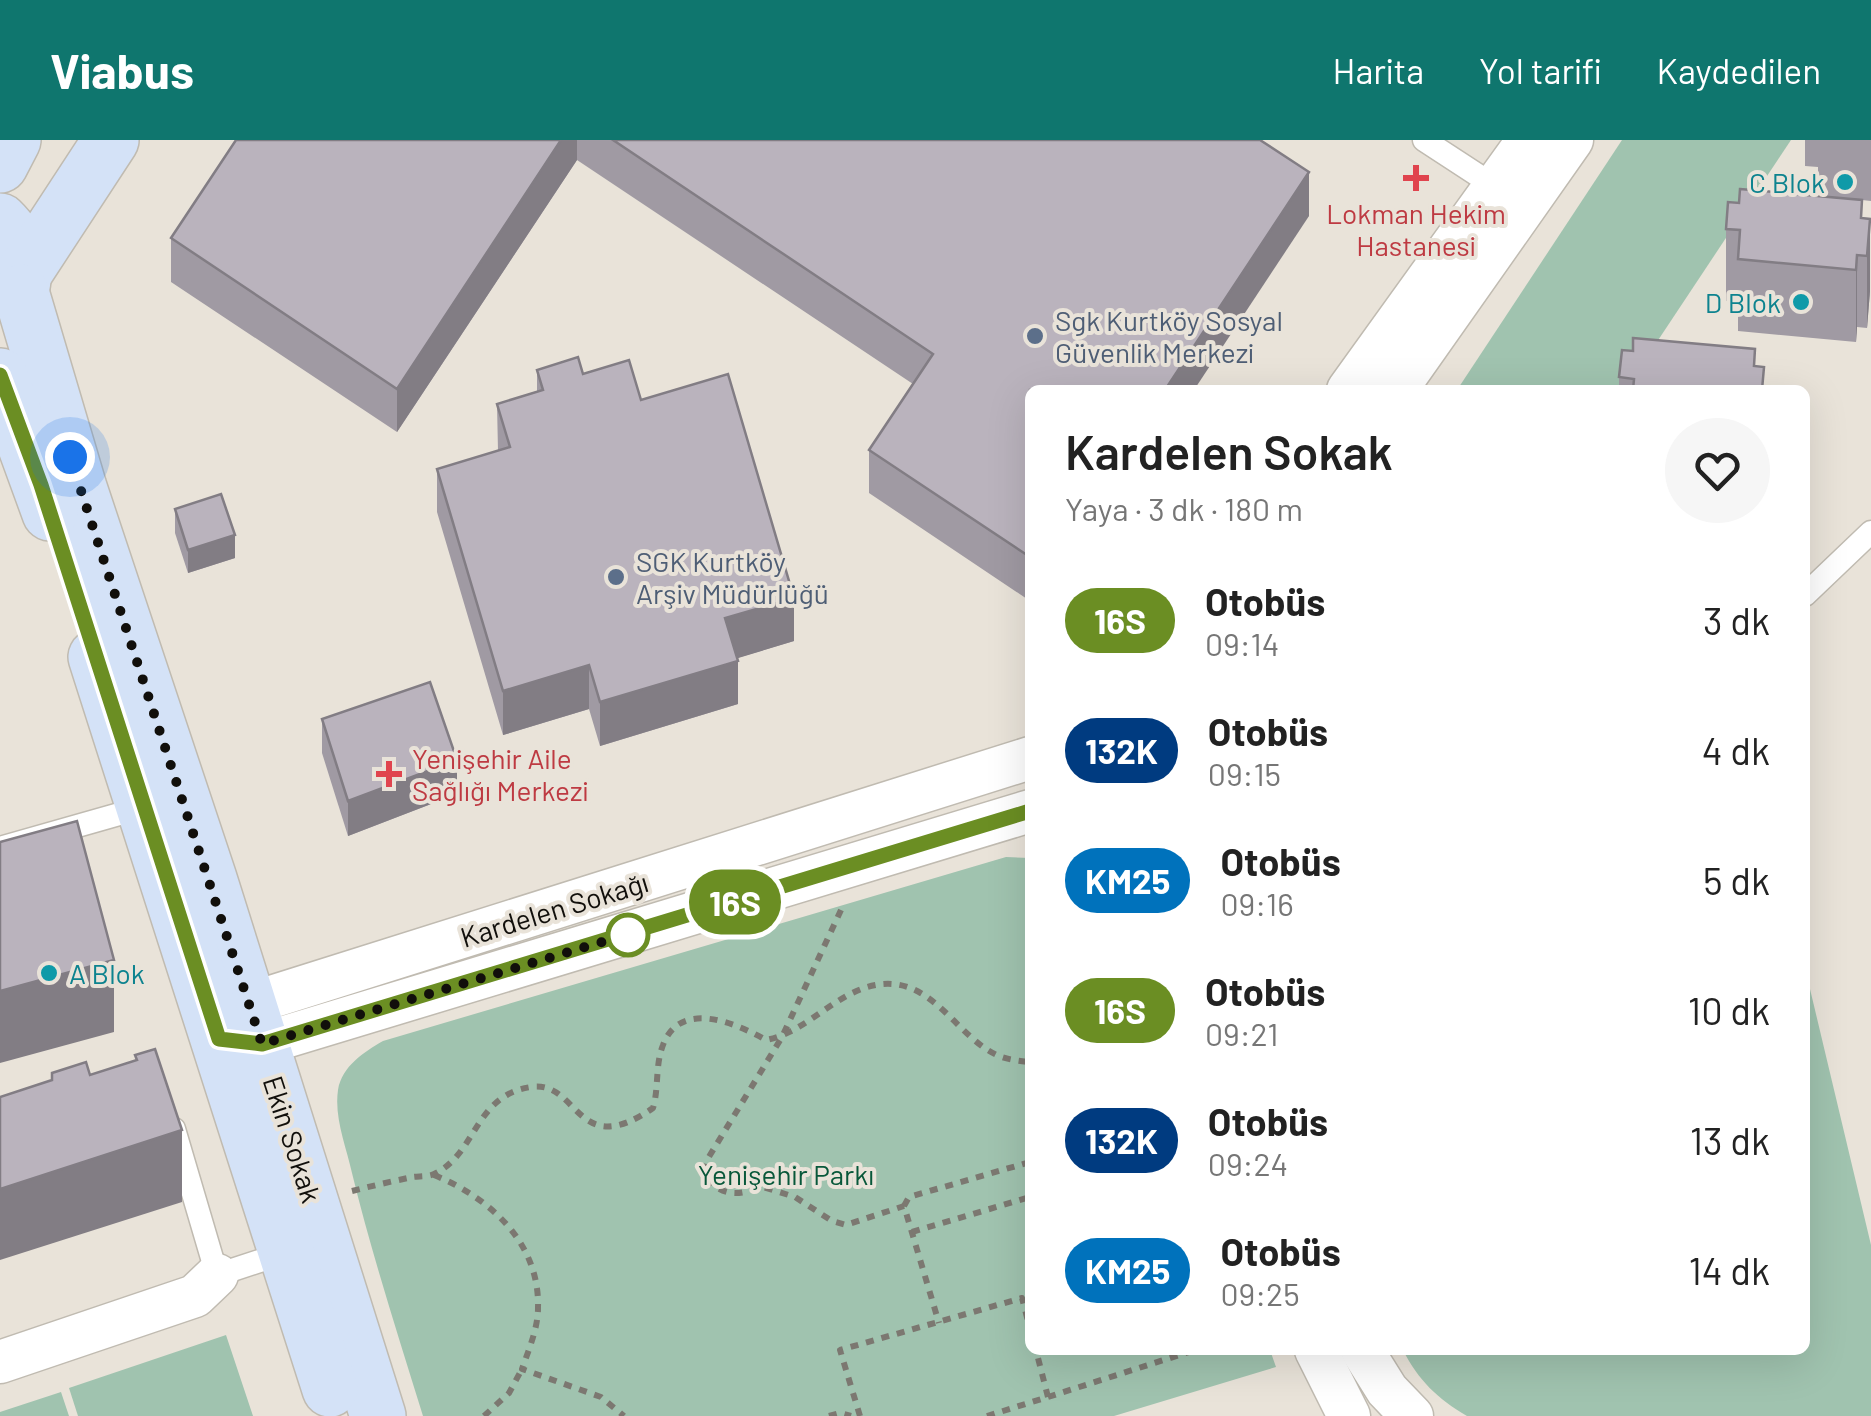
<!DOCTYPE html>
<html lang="tr">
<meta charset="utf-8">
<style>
:root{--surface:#fff;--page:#f6f6f6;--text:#222;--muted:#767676;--accent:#0f766e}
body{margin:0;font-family:Barlow,sans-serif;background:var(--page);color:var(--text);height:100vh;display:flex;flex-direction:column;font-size:38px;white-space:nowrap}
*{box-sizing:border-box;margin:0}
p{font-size:32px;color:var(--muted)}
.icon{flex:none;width:55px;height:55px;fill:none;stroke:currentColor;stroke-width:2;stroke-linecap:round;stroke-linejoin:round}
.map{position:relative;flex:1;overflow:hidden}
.details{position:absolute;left:1025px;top:245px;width:785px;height:970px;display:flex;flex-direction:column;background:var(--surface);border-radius:15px;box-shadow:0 10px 40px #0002}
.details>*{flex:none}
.badge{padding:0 20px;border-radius:32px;font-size:35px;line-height:65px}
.you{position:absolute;width:50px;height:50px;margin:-25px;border:8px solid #fff;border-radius:50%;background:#1a73e8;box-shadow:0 0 0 15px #1a73e833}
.map>.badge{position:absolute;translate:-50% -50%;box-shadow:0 0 0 5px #fff}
.round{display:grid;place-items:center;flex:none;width:105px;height:105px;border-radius:52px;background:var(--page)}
.summary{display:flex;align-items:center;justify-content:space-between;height:170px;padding:0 40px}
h1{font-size:48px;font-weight:600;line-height:75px}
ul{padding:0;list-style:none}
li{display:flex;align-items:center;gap:30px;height:130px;padding:0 40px}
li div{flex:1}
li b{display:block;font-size:38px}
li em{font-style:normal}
li .badge{min-width:110px;font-weight:700;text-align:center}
header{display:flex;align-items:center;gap:60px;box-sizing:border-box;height:140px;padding:0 50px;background:var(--accent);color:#fff}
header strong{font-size:48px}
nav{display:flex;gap:55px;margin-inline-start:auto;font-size:35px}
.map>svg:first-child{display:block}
.green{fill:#a0c3af}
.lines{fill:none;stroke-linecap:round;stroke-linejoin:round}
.lane-casing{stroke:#c0bbb1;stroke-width:25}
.street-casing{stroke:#c0bbb1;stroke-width:45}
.secondary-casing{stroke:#c0bbb1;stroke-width:58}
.path{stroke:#7c7871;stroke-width:6;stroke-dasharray:8 8;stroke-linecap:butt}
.lane{stroke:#fff;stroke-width:22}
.street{stroke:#fff;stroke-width:42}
.secondary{stroke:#d4e2f7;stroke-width:55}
.wall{fill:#a09aa3}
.shaded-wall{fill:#827d84}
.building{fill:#bab3bd;stroke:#827d84;stroke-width:2.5}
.line-casing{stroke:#fff;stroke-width:22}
.line{stroke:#6b8e23;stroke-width:15}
.walk{stroke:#110f0b;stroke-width:10;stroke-dasharray:0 18}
.health-dot{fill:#e0444e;stroke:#e9e3d9;stroke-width:4}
.culture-dot{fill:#0f9aa8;stroke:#e9e3d9;stroke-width:4}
.service-dot{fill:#5c6f8a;stroke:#e9e3d9;stroke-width:4}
.stop-dot{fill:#fff;stroke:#6b8e23;stroke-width:5}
.labels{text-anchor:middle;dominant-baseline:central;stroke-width:8;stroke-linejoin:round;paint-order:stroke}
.culture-label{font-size:28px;fill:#0d838f;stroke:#e9e3d9;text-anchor:end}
.health-label{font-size:28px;fill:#be3a42;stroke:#e9e3d9}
.service-label{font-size:28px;fill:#4e5e75;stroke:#e9e3d9;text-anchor:start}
.street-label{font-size:28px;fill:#110f0b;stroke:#e9e3d9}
.park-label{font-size:28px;fill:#08583a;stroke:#e9e3d9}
</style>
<header>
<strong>Viabus</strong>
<nav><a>Harita</a><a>Yol tarifi</a><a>Kaydedilen</a></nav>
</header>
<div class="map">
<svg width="1871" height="1276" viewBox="0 0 1871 1276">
<rect width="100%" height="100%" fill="#e9e3d9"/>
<g class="green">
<polygon points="1622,0 1791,0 1625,250 1457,250"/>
<path d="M1006 717 1030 718V1210H1270L1276 1227 1114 1276H423C398 1195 372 1115 352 1033 346 1006 334 978 338 950 342 926 364 912 383 901Z"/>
<path d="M1805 828 1871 1105V1276H1467C1438 1259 1418 1240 1403 1210H1805Z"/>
<polygon points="226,1195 253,1276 78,1276 69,1248"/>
<polygon points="61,1252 69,1276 0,1276 0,1272"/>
</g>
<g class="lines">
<g class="lane-casing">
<g id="lane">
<polyline points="1424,0 1496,47"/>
<polyline points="1805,455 1871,392"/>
<polyline points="0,708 144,667"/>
<polyline points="174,989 217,1135 287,1112"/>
</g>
</g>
<g class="street-casing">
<g id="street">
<polyline points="1348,250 1528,0"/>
<polyline points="1396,250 1572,0"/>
<polyline points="249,864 1030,618"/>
<polyline points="262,904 1030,671"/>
<polyline points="1316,1210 1349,1276"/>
<polyline points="1362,1210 1387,1250 1412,1276"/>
<polyline points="0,1222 195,1156 217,1135"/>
</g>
</g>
<g class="secondary-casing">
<g id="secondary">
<polyline points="0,25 13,0"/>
<path d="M0 81C22 102 28 127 20 155"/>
<polyline points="24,133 111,0"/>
<polyline points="21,152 79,348 209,739 378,1276"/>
<polyline points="0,236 50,373"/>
<polyline points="96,517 330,1249"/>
</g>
</g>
<g class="path">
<path d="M841 770 782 897 707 1020 704 1035C719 1055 738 1058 760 1046L795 1057 832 1081 846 1085 904 1066 939 1183"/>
<path d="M434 1035C490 1058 540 1103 538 1168 538 1188 529 1209 522 1229L601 1257 624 1276"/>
<path d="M352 1051C372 1046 393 1041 413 1037 420 1036 430 1037 436 1033 477 1012 475 955 531 947 580 940 575 1022 653 968 659 948 655 925 663 905 680 859 736 883 766 900 809 892 838 848 883 844 935 840 958 899 999 916 1009 920 1020 921 1030 922"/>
<polyline points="904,1066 909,1057 1030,1022"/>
<polyline points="912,1092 1030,1057"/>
<polyline points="1048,1257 1195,1210"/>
<polyline points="484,1276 509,1253 522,1229"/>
<polyline points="829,1276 840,1273 851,1276"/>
<polyline points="860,1276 840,1210 1022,1158 1030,1189"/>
<polyline points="987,1276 1048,1257 1036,1210"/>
</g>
<use href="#lane" class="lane"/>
<use href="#street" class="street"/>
<use href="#secondary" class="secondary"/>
</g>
<g class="wall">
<polygon points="236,0 1260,0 1309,76 1030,250 1030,461 869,353 869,310 913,244 577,20 397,292 171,142 171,98"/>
<polygon points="1805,0 1871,0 1871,61 1862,60 1862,78 1870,79 1870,151 1867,188 1857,187 1856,202 1738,191 1738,162 1726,161 1726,89 1739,63 1818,56 1818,27 1805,26"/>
<polygon points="1633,211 1755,226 1764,250 1619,250 1619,237"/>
<polygon points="537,230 583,234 641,260 794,501 737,518 738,564 600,606 589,569 503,595 437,372 437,329 498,311 497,264 537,251"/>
<polygon points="175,369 235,418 188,433 175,393"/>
<polygon points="322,579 457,654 348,696 322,613"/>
</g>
<g class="shaded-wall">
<polygon points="561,0 577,0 577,20 397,292 397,249"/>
<polygon points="1309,32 1309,76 1194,250 1165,250"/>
<polygon points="1870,79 1870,151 1867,188 1867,116"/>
<polygon points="1857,115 1857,187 1856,202 1856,130"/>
<polygon points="235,395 235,418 188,433 188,410"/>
<polygon points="794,458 794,501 725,522 725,478"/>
<polygon points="738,521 738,564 600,606 600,562"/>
<polygon points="589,525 589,569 503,595 503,551"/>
<polygon points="457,620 457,654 348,696 348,661"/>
<polygon points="114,820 114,892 0,923 0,851"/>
<polygon points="182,990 182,1062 0,1120 0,1049"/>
</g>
<g class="building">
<polygon points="236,0 561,0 397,249 171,98"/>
<polygon points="613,0 1260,0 1309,32 1165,250 1030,250 1030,417 869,310 933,214"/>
<polygon points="1740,49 1862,60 1861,78 1870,79 1867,116 1857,115 1856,130 1738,119 1740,90 1726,89 1728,62 1739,63"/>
<polygon points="1633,198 1755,209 1754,226 1764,227 1762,250 1633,250 1634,239 1619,237 1622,210 1633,211"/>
<polygon points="578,217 583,234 629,220 641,260 728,234 794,458 725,478 738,521 600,562 589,525 503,551 437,329 510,307 497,264 543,250 537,230"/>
<polygon points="221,354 235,395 188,410 175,369"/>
<polygon points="430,542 457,620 348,661 322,579"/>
<polygon points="77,681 114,820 0,851 0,702"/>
<polygon points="155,909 182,990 0,1049 0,957 52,940 52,933 86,922 90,935 137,920 135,915"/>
</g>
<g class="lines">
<g class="line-casing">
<polyline id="line" points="0,235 41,345 219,899 262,904 1030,671"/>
</g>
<use href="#line" class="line"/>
<polyline class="walk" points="70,317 262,904 642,790 628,795"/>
</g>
<g class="health-dot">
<path d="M1411 23h10v10h10v10h-10v10h-10v-10h-10v-10h10z"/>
<path d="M384 619h10v10h10v10h-10v10h-10v-10h-10v-10h10z"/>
</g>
<g class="culture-dot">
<circle cx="1845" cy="42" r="10"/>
<circle cx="1801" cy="162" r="10"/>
<circle cx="49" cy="833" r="10"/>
</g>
<g class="service-dot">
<circle cx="1035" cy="196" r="10"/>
<circle cx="616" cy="437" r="10"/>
</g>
<circle class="stop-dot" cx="628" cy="795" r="20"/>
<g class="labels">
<g class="culture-label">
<text x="1825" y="42">C Blok</text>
<text x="1781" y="162">D Blok</text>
<text x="69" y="833" text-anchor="start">A Blok</text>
</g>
<g class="health-label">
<text x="1416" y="73">Lokman Hekim<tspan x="1416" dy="32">Hastanesi</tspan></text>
<text x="412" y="618" text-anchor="start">Yenişehir Aile<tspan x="412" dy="32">Sağlığı Merkezi</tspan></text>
</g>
<g class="service-label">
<text x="1055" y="180">Sgk Kurtköy Sosyal<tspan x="1055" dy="32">Güvenlik Merkezi</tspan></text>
<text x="636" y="421">SGK Kurtköy<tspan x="636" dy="32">Arşiv Müdürlüğü</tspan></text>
</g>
<g class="street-label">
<text transform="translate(554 769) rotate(-17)">Kardelen Sokağı</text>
<text transform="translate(293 999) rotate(72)">Ekin Sokak</text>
</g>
<g class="park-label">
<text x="786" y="1034">Yenişehir Parkı</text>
</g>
</g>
</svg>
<div class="you" style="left:70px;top:317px"></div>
<b class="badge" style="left:735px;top:762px;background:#6b8e23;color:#fff">16S</b>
<section class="details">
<div class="summary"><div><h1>Kardelen Sokak</h1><p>Yaya · 3 dk · 180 m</p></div><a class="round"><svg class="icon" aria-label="heart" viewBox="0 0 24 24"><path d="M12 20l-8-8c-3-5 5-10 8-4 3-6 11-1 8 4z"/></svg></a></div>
<ul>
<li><span class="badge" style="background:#6b8e23;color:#fff">16S</span><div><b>Otobüs</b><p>09:14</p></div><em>3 dk</em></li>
<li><span class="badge" style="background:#003b80;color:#fff">132K</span><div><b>Otobüs</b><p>09:15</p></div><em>4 dk</em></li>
<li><span class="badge" style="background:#0072bc;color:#fff">KM25</span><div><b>Otobüs</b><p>09:16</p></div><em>5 dk</em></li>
<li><span class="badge" style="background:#6b8e23;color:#fff">16S</span><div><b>Otobüs</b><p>09:21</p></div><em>10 dk</em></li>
<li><span class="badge" style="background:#003b80;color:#fff">132K</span><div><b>Otobüs</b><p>09:24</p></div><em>13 dk</em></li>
<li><span class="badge" style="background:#0072bc;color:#fff">KM25</span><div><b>Otobüs</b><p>09:25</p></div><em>14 dk</em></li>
</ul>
</section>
</div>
